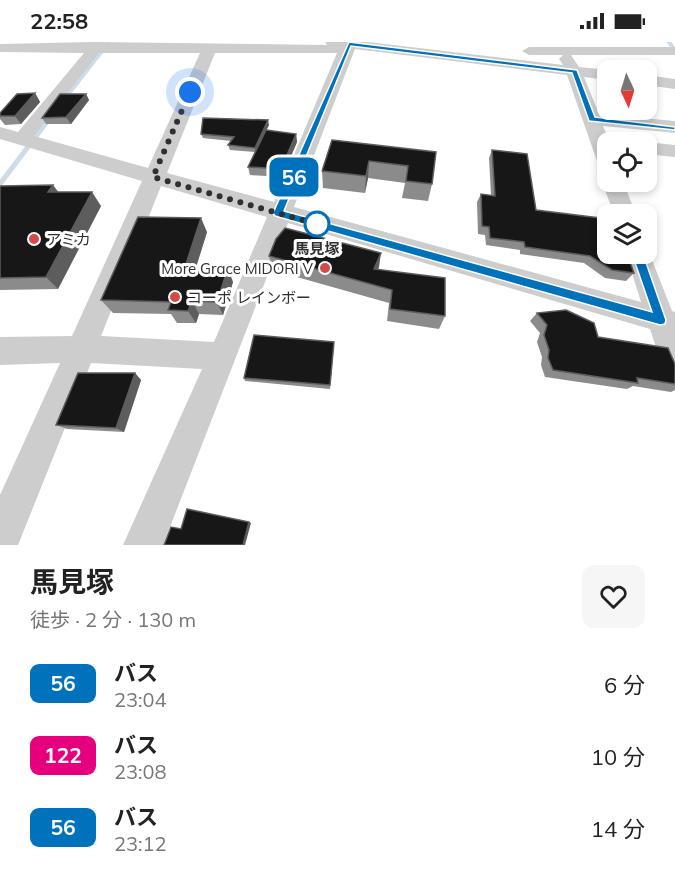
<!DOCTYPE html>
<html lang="ja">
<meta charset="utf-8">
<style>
:root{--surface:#fff;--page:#f6f6f6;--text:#222;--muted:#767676}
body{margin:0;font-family:Mulish,"Noto Sans JP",sans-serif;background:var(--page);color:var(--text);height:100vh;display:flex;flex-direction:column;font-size:22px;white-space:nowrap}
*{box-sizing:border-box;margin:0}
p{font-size:20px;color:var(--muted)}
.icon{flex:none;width:33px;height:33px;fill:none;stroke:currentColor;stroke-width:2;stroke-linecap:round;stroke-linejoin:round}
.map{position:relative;height:503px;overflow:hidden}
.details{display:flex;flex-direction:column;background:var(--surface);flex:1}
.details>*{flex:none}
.badge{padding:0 12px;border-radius:9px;font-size:21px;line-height:39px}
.needle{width:39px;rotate:176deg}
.controls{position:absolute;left:597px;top:18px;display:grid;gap:12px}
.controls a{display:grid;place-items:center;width:60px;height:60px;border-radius:12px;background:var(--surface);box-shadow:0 3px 9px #0003;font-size:30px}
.you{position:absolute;width:30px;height:30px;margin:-15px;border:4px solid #fff;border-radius:50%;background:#1a73e8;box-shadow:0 0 0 9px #1a73e833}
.map>.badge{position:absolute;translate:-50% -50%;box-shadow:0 0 0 3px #fff}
.round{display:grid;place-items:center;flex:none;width:63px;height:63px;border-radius:12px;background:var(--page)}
.overview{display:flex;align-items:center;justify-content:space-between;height:102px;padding:0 30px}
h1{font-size:28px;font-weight:700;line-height:45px}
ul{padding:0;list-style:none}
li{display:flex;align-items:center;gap:18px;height:72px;padding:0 30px}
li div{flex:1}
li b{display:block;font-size:22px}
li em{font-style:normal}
li .badge{min-width:66px;font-weight:700;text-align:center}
.status{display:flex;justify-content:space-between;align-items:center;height:42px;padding:0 30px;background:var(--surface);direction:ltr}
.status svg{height:16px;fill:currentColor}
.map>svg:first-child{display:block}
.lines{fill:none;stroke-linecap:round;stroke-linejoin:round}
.stream-far1{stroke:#cedbe9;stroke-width:4}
.stream{stroke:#cedbe9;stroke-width:5}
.minor{fill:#cdcdcd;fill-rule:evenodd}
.wall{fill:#8b8b8b}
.shaded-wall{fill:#5d5d5d}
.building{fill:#171717;stroke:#5d5d5d;stroke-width:1.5}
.line{fill:#0072bc;stroke:#fff;stroke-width:1.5}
.walk{stroke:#303030;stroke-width:6;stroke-dasharray:0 10.8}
.stop-dot{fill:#fff;stroke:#0072bc;stroke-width:3}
.poi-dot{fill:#d24c47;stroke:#fff;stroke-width:2}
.labels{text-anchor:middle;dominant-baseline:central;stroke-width:6;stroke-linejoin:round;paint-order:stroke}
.poi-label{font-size:15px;fill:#303030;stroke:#fff;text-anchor:start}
.stop-label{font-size:15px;font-weight:bold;fill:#303030;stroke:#fff}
</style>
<div class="status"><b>22:58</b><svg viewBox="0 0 49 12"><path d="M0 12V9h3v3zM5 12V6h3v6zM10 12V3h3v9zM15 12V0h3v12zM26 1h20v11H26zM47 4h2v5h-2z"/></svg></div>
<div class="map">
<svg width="675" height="503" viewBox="0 0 675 503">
<rect width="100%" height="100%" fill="#fff"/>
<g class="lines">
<g class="stream-far1">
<polyline points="669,0 674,7"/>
<polyline points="63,59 109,0"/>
<polyline points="45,83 51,75"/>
</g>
<polyline class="stream" points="0,142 46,81"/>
<g class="minor">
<path d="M92 0 327 3 325 0H368L563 23 559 17 563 13H529L522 9 529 5H675V13H571L579 25 609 28 608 38 584 35 599 72 675 79V91L603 84 610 100H608V128L601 126 598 122 567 33 355 7 294 165 641 260 626 212H646L647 205 672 269 675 270V333L664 329 650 287 288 181 163 503H123L202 327 91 321 18 503H0V453L60 321 0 323V295L72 294 142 139 0 97V85L18 90 84 11 0 10V2ZM99 11H200L148 126 34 94ZM215 11H337L274 160 167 131ZM161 144 267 175 214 300 101 294Z"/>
<polygon points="646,33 675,37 675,47 646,43"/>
<polygon points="644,100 646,100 675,103 675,115 646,112"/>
<polygon points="605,135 608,140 623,140 636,172 614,172 602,140"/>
</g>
</g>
<g class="wall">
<polygon points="35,51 40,60 21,82 5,83 0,77 0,71"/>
<polygon points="86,52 89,58 71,82 46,82 42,76"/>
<polygon points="269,83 266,88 296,92 297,100 282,135 250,133 248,125 255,110 230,108 228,103 231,99 203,96 201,92"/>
<polygon points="332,98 436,110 432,142 428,159 402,156 405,141 368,136 365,151 323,146 322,129"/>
<polygon points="492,108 536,168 634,231 626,239 605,236 584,221 520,212 520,208 486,203 485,193 478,192 477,160 481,152 491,153 489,116"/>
<polygon points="0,144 58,150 101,164 58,247 0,248"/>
<polygon points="207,190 196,225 233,240 223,273 199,272 196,281 177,281 171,272 113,271 101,258"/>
<polygon points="269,214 379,225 378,227 445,274 439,287 387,279 389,261 272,228"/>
<polygon points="537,271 598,295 675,322 675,348 671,350 633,344 627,347 545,335 541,323 542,315 537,300 540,291 530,279"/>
<polygon points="334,303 330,347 245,339 244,336"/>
<polygon points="135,331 141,338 124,390 67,387 56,383"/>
</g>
<g class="shaded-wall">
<polygon points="35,51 40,60 21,82 15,74"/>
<polygon points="86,52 89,58 71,82 66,75"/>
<polygon points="268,78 269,83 256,110 255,106"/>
<polygon points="296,92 297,100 282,135 281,127"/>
<polygon points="369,119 368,136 365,151 366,134"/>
<polygon points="53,143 63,156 48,150"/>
<polygon points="92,150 101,164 58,247 46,235"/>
<polygon points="201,176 207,190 192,238 185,225"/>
<polygon points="381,211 379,225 373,241 374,227"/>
<polygon points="228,226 233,240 223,273 217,260"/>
<polygon points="192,259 199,272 196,281 188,269"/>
<polygon points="135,331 141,338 124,390 116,386"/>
<polygon points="249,480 251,481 245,503 243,503"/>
</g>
<g class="building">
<polygon points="35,51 15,74 0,74 0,71 17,52"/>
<polygon points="60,52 86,52 66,75 42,76"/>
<polygon points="203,76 268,78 255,106 228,103 234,95 201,92"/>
<polygon points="266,88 296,92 281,127 248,125"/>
<polygon points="332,98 436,110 432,142 406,139 408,124 369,119 366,134 322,129"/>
<polygon points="492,108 527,112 536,168 608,177 608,212 627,212 634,231 612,228 590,214 525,205 524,200 490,196 489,185 482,184 481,152 495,154"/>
<polygon points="53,143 48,150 92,150 46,235 0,236 0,144"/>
<polygon points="138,175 201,176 185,225 228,226 217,260 192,259 188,269 168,268 171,260 101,258"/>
<polygon points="285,186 381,211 374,227 445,236 445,274 390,267 392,248 269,214 276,197"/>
<polygon points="566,268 594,281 598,295 668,306 675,322 675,342 637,336 638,341 553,328 548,316 549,308 544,293 547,283 537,271"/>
<polygon points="254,293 334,300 330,343 244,336"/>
<polygon points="78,331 135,331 116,386 56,383"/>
<polygon points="187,467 249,480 243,503 164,503 171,485 181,487"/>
</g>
<polygon class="line" points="349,0 577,28 595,75 675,85 675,88 589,79 572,31 351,4 284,169 652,270 632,212 638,207 643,212 666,278 665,282 660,283 275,174 273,171"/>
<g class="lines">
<polyline class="walk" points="190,50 153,135 323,184 317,182"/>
</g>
<circle class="stop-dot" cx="317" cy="182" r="12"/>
<g class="poi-dot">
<circle cx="34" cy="197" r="6"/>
<circle cx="325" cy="226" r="6"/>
<circle cx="175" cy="255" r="6"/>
</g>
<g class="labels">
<g class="poi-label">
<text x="46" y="197">アミカ</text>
<text x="313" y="226" text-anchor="end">More Grace MIDORI V</text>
<text x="187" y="255">コーポ レインボー</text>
</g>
<g class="stop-label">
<text x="317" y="206">馬見塚</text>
</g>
</g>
</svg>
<div class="controls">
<a><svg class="needle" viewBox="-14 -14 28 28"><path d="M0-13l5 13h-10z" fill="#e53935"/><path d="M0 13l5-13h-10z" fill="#767676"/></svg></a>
<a><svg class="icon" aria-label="locate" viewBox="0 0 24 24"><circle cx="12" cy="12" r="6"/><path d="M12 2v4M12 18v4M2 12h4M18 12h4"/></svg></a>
<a><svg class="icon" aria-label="layers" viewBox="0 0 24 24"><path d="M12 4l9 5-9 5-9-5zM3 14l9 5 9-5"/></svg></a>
</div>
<div class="you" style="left:190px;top:50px"></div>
<b class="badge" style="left:294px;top:135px;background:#0072bc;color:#fff">56</b>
</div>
<section class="details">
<div class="overview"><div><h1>馬見塚</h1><p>徒歩 · 2 分 · 130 m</p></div><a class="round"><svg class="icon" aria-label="heart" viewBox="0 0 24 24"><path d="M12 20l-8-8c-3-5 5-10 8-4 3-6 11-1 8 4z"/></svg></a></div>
<ul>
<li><span class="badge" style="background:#0072bc;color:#fff">56</span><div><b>バス</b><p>23:04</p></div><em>6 分</em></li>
<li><span class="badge" style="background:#e6007e;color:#fff">122</span><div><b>バス</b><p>23:08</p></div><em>10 分</em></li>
<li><span class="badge" style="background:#0072bc;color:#fff">56</span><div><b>バス</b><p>23:12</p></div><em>14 分</em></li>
</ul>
</section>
